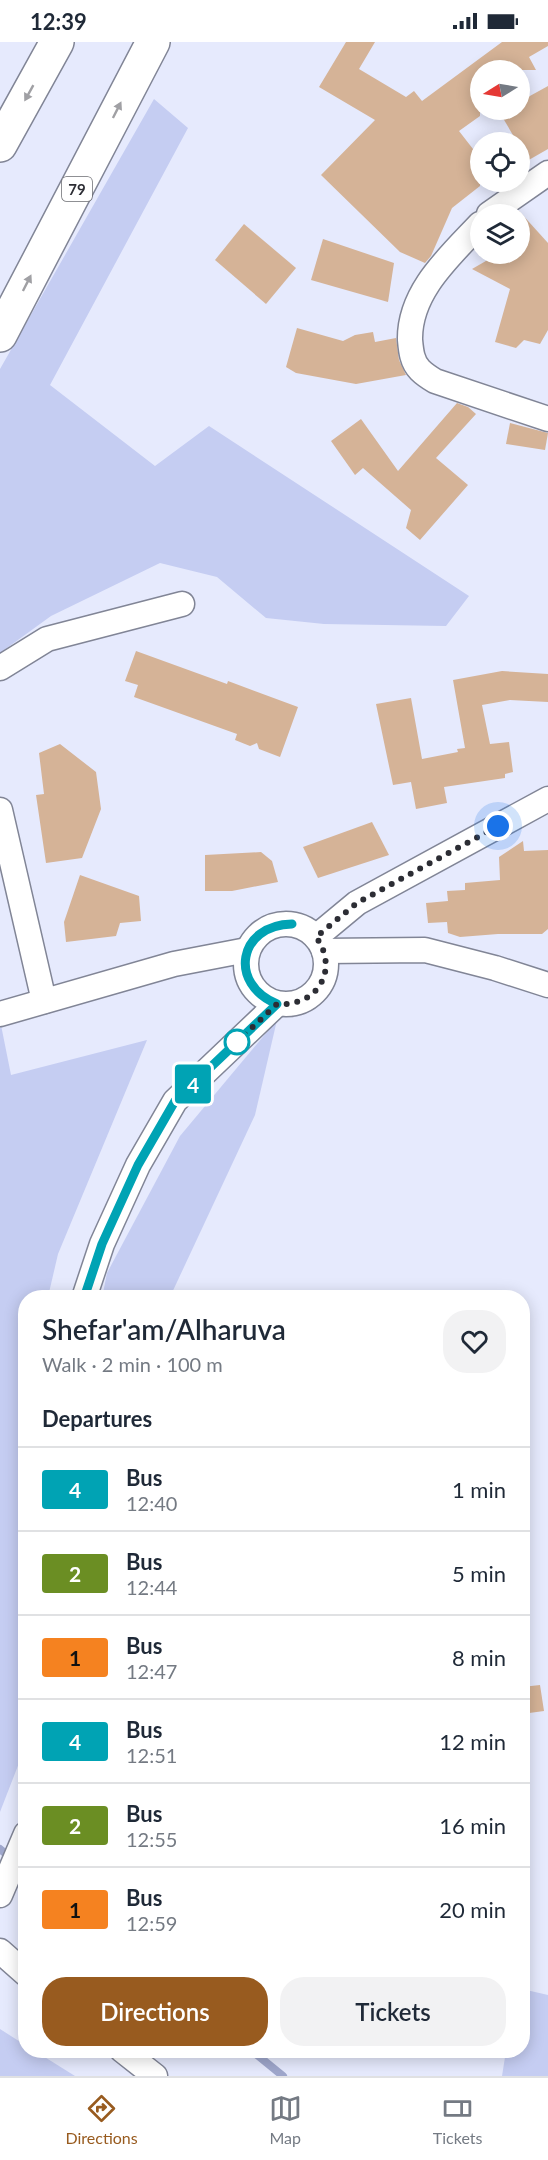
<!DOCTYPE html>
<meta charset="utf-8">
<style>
:root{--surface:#fff;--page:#f2f2f3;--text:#1f2937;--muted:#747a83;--line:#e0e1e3;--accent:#985b1f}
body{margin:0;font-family:Lato,sans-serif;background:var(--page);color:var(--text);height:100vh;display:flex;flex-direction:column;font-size:22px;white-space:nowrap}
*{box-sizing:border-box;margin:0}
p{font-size:20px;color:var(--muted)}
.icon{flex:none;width:33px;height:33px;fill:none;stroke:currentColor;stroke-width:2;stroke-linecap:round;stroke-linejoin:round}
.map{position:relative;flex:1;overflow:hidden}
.details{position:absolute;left:18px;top:1248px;width:512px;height:768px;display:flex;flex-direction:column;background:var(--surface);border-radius:24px;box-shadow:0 3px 15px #0003}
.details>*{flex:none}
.badge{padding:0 12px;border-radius:4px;font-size:21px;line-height:39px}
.needle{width:39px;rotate:259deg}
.tools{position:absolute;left:470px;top:18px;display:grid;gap:12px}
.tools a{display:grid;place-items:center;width:60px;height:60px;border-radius:50%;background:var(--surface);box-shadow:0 3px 15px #0003;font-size:30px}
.you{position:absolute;width:30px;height:30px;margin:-15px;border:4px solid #fff;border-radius:50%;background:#1a73e8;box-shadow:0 0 0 9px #1a73e833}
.map>.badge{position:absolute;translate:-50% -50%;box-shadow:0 0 0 3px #fff}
h2{padding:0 24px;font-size:22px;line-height:54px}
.round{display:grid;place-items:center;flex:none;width:63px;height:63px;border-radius:24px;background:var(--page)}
.head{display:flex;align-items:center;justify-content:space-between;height:102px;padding:0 24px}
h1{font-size:28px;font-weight:600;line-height:45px}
.button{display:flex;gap:12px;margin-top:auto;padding:12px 24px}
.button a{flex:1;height:69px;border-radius:24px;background:var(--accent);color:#fff;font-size:24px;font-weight:600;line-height:69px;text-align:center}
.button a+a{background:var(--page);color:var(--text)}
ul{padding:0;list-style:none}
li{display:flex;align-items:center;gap:18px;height:84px;padding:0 24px;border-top:2px solid var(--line)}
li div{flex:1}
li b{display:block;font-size:22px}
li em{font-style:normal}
li .badge{min-width:66px;font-weight:700;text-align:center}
.status{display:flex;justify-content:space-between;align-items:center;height:42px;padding:0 30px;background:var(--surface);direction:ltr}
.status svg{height:16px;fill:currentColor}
.menu{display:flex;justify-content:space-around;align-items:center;height:84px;border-top:2px solid var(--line);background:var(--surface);font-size:16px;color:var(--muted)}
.menu a{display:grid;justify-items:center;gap:3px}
.menu .selected{color:var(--accent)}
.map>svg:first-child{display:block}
.green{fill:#c5cdf2}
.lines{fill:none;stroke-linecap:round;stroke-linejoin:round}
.stream{stroke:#9fa7cc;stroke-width:8}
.building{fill:#d5b397}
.minor-casing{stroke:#818596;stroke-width:27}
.trunk-casing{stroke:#818596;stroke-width:36}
.minor{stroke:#fff;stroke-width:24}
.trunk{stroke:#fff;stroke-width:33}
.oneway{fill:#a0a0a4}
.line-casing{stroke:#fff;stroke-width:14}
.line{stroke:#00a3b4;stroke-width:9}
.walk{stroke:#2c2d34;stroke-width:6;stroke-dasharray:0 10.8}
.stop-dot{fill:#fff;stroke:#00a3b4;stroke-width:3}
.labels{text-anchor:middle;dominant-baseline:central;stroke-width:5;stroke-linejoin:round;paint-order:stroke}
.shield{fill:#fff;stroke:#6b6c71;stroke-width:1.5}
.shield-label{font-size:15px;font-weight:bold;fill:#2c2d34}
</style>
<div class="status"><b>12:39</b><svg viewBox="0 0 49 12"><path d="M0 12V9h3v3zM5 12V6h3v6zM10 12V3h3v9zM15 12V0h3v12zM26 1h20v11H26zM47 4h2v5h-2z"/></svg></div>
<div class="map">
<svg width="548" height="2034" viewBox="0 0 548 2034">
<rect width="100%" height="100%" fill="#e6eafd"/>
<g class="green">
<polygon points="154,57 188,86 50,343 155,424 209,384 469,554 446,584 324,582 266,576 217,535 160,521 51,574 0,611 0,327"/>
<polygon points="0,978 11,1033 147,998 58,1212 48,1255 26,1256 26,1703 0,1770"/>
<polygon points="277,978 255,1073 170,1255 102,1256 107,1231 180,1094"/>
<polygon points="522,1947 548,1953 548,2034 502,2034 506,2009 522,2008"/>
<polygon points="0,1987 25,2003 26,2008 35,2009 75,2034 0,2034"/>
</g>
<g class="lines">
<g class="stream">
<polyline points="0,1807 26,1828"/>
<polyline points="251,2008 283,2034"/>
</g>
</g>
<g class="building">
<polygon points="346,0 375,0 359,27 406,55 414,49 422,59 502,0 548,0 548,4 529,15 536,28 480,28 480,74 459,89 480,116 480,144 452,166 431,214 425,221 400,210 321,133 375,78 319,45"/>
<polygon points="548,44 548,107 527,119 519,105 519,100 517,100 500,71 506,68 519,68 519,60"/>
<polygon points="519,169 548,201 548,288 540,302 524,298 516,306 495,300 510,247 472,227 498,212 519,212"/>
<polygon points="244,182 296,226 266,262 215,218"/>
<polygon points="323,197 394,221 388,260 311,238"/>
<polygon points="297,286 343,299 355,293 373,290 375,300 396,296 399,318 406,333 356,342 296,331 286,325"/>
<polygon points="457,361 468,365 476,372 436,416 468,443 420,498 406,486 411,468 363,426 355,433 331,399 361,377 398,429"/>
<polygon points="510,381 548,391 545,408 506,402"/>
<polygon points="136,609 227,642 228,639 298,665 280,715 259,707 257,701 250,704 235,698 237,692 134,655 138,643 125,639"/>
<polygon points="502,629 548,632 548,660 510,658 482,663 490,702 509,700 513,730 505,732 505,736 444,745 447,761 416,767 411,740 393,743 376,662 411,656 422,717 458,710 457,707 465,706 453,638"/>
<polygon points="60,702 96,730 101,767 82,816 46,821 36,753 44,752 39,711"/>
<polygon points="372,780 389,813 318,836 303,805"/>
<polygon points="523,799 524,809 548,808 548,887 542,892 498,892 460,895 448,891 447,880 428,881 426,861 448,859 447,849 465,848 465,841 500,838 499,815"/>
<polygon points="261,810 272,819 278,840 232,849 205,849 205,813"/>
<polygon points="80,833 139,854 141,879 120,881 116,894 66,900 64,880"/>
<polygon points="540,1643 544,1669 522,1672 522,1645"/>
</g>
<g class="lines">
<g class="minor-casing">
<g id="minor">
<polyline points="489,172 548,131"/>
<path d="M480 182C449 215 409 250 410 298 411 309 412 320 420 328 424 332 430 336 435 339L548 377"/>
<polyline points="0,626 47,597 182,562"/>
<polyline points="0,768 44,959"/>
<circle cx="286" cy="922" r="40"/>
<polyline points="316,895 357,861 548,757"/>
<polyline points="324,909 425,908 495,926 548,943"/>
<polyline points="0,972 174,922 247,908"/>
<polyline points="84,1256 102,1202 138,1123 175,1059 277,962"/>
<polyline points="0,1853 26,1792"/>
<polyline points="0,1909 26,1932"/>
<polyline points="122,2008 155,2034"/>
</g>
</g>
<g class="trunk-casing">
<g id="trunk">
<polyline points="0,103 57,0"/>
<polyline points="0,293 153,0"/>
</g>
</g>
<use href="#minor" class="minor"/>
<use href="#trunk" class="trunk"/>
</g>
<defs><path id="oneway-solid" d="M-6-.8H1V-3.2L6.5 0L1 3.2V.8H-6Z" transform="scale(1.5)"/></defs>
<g class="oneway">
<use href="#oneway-solid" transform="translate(29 51) rotate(119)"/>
<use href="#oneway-solid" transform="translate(117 68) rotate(-63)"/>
<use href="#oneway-solid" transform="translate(27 241) rotate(-63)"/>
</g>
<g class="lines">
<g class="line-casing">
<path id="line" d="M84 1256 102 1202 138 1123 175 1059 277 962C228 942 238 883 292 882"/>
</g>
<use href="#line" class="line"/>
<path class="walk" d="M237 1000 277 962C317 965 340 928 316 895L357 861 498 784"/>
</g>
<circle class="stop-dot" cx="237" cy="1000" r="12"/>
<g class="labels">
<rect class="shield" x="62" y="135" width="30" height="24" rx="4.5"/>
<g class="shield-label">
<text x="77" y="147">79</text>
</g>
</g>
</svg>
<div class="tools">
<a><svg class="needle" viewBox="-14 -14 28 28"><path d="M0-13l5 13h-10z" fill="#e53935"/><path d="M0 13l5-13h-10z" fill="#747a83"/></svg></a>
<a><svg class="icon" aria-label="locate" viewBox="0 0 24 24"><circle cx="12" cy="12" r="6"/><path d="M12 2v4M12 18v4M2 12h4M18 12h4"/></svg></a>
<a><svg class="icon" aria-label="layers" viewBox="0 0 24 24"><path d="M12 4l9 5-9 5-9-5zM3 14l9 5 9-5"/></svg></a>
</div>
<div class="you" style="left:498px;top:784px"></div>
<b class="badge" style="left:193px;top:1042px;background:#00a3b4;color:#fff">4</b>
<section class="details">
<div class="head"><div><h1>Shefar'am/Alharuva</h1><p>Walk · 2 min · 100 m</p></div><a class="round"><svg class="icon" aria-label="heart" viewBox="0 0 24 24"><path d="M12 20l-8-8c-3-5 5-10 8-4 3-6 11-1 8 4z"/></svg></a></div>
<h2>Departures</h2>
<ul>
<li><span class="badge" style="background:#00a3b4;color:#fff">4</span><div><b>Bus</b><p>12:40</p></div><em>1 min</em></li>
<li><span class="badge" style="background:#6b8e23;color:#fff">2</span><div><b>Bus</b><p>12:44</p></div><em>5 min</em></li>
<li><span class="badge" style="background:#f58220;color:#111">1</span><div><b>Bus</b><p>12:47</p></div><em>8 min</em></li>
<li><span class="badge" style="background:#00a3b4;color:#fff">4</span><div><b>Bus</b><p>12:51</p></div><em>12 min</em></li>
<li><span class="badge" style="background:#6b8e23;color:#fff">2</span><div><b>Bus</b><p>12:55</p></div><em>16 min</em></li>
<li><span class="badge" style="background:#f58220;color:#111">1</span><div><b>Bus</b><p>12:59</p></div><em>20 min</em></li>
</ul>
<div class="button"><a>Directions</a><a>Tickets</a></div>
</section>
</div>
<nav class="menu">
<a class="selected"><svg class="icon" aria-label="directions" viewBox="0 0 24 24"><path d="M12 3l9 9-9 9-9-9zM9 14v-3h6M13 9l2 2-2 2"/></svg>Directions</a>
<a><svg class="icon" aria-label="map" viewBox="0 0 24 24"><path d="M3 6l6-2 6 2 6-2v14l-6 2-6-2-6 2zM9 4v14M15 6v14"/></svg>Map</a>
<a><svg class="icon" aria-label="tickets" viewBox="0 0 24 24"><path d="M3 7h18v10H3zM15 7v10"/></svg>Tickets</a>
</nav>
